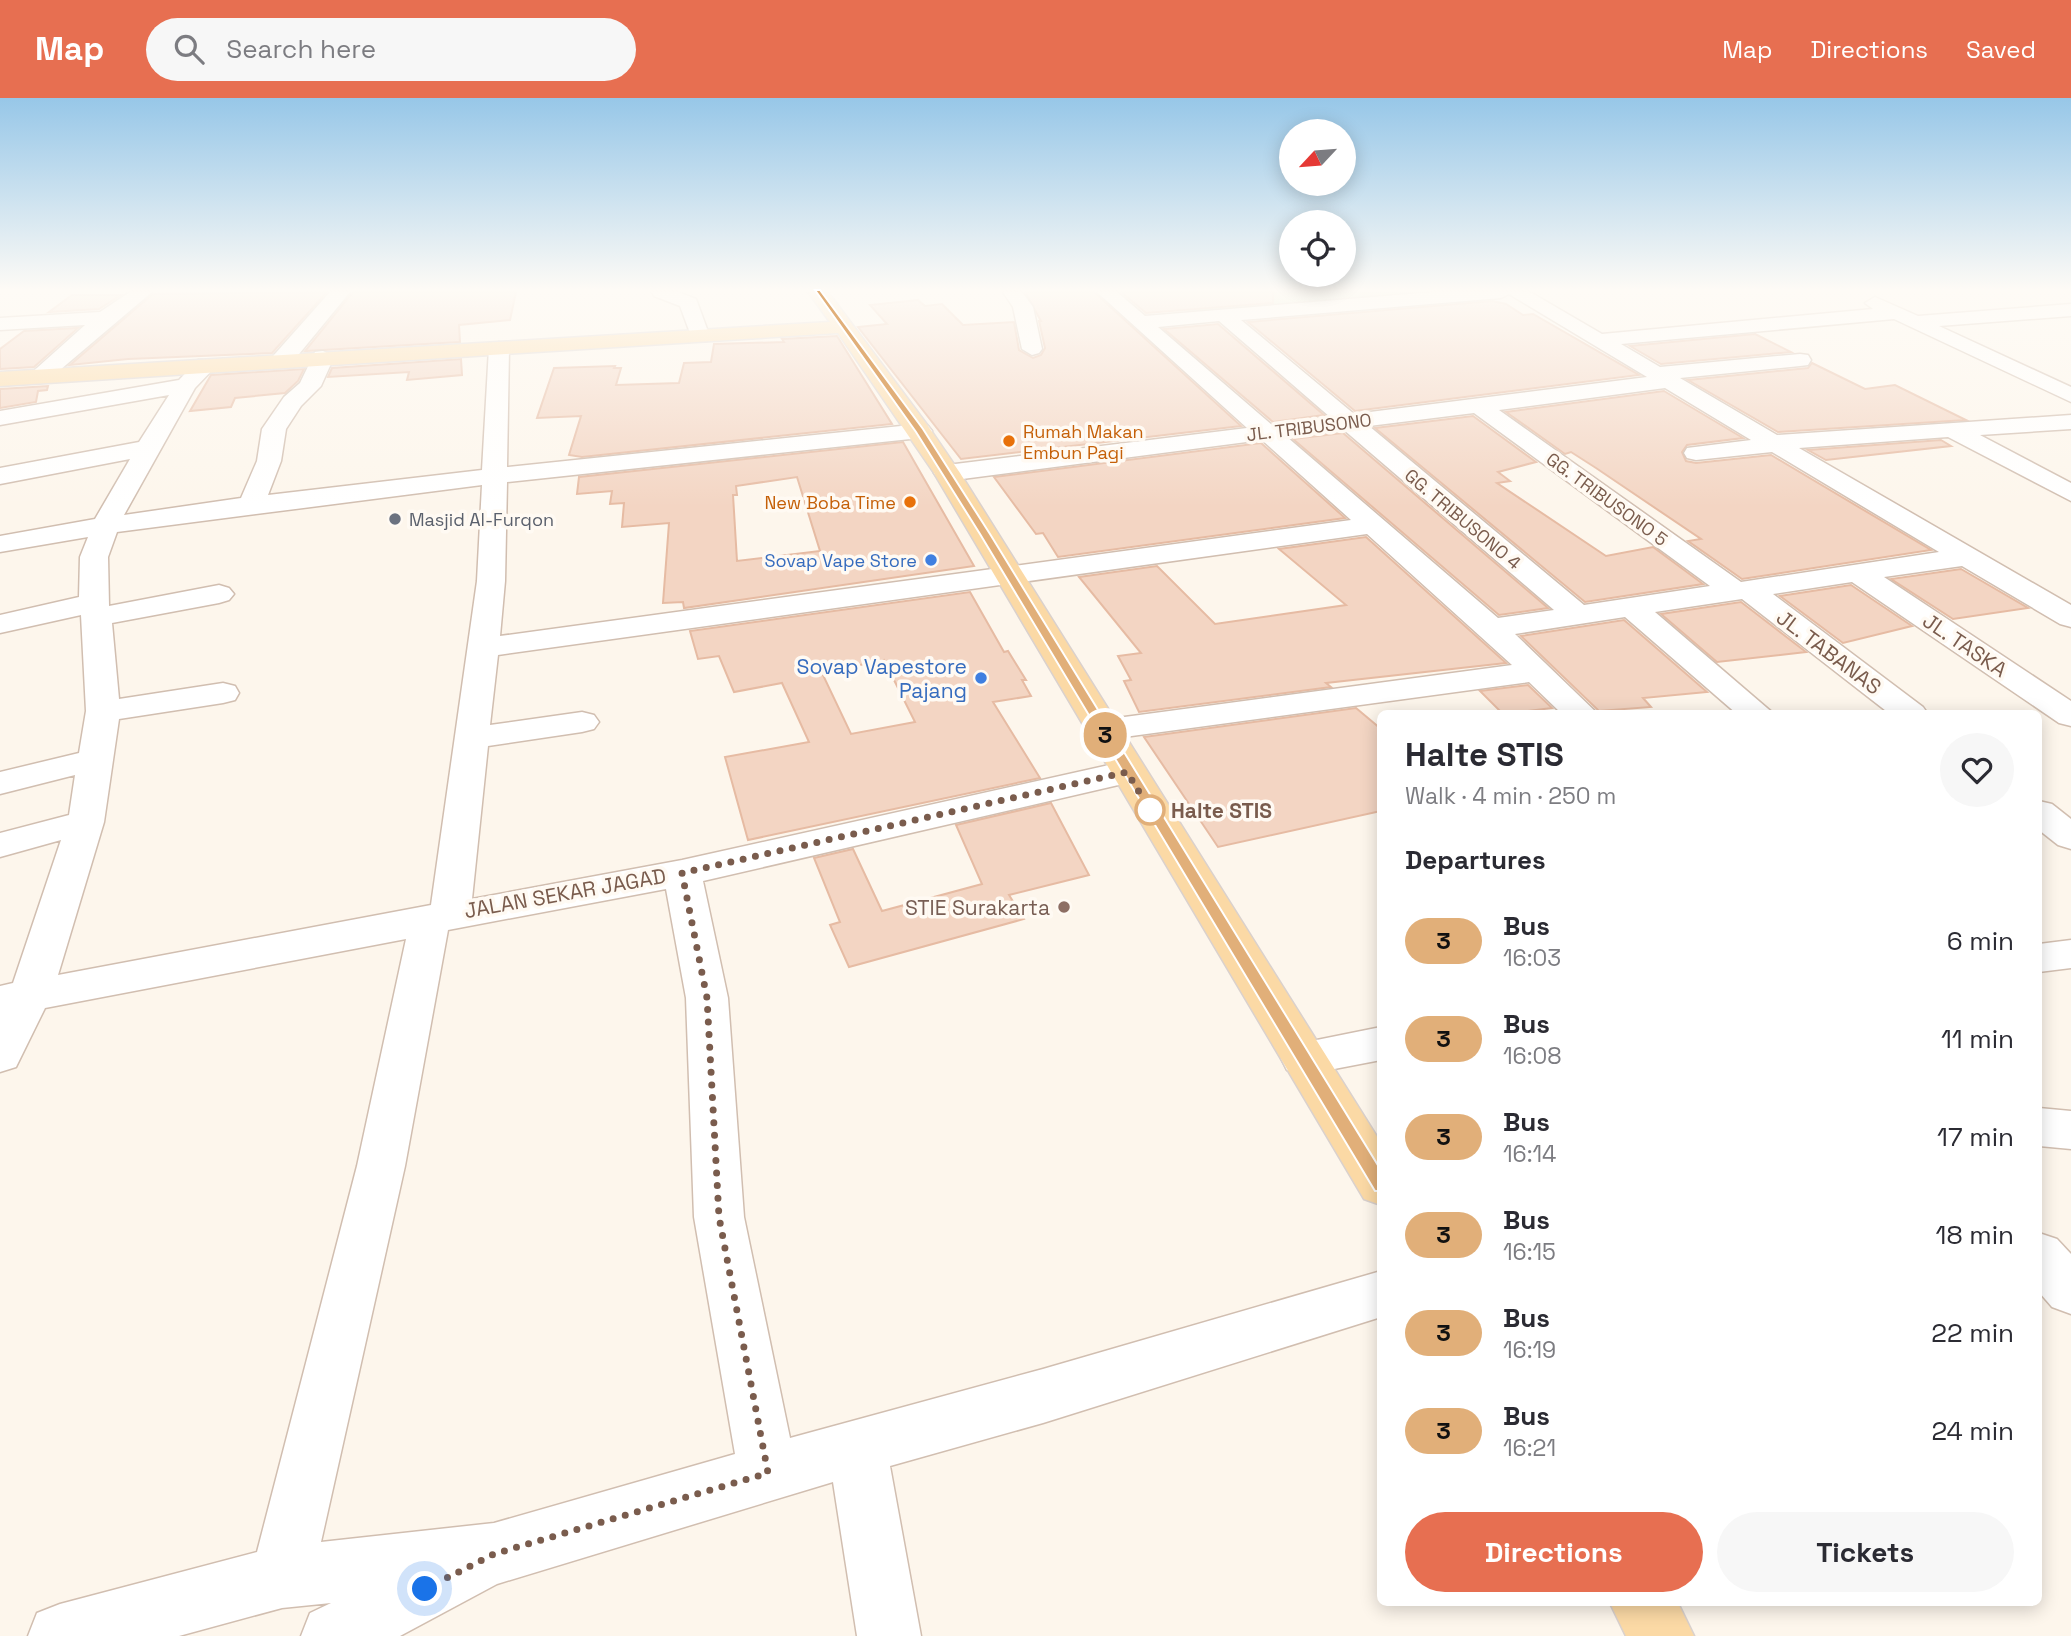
<!DOCTYPE html>
<meta charset="utf-8">
<style>
:root{--surface:#fff;--page:#f7f7f7;--text:#2b2b33;--muted:#7c7c81;--accent:#e76f51}
body{margin:0;font-family:"Space Grotesk",sans-serif;background:var(--page);color:var(--text);height:100vh;display:flex;flex-direction:column;font-size:26px;white-space:nowrap}
*{box-sizing:border-box;margin:0}
p{font-size:23px;color:var(--muted)}
.icon{flex:none;width:38px;height:38px;fill:none;stroke:currentColor;stroke-width:2;stroke-linecap:round;stroke-linejoin:round}
.map{position:relative;flex:1;overflow:hidden}
.sheet{position:absolute;left:1377px;top:612px;width:665px;height:896px;display:flex;flex-direction:column;background:var(--surface);border-radius:10px;box-shadow:0 4px 18px #0003}
.sheet>*{flex:none}
.badge{padding:0 14px;border-radius:23px;font-size:24px;line-height:46px}
.needle{width:46px;rotate:244deg}
.fabs{position:absolute;left:1279px;top:21px;display:grid;gap:14px}
.fabs a{display:grid;place-items:center;width:77px;height:77px;border-radius:50%;background:var(--surface);box-shadow:0 4px 18px #0003;font-size:35px}
.you{position:absolute;width:35px;height:35px;margin:-18px;border:5px solid #fff;border-radius:50%;background:#1a73e8;box-shadow:0 0 0 10px #1a73e833}
.map>.badge{position:absolute;translate:-50% -50%;box-shadow:0 0 0 4px #fff}
h2{padding:0 28px;font-size:26px;line-height:63px}
.round{display:grid;place-items:center;flex:none;width:74px;height:74px;border-radius:37px;background:var(--page)}
.overview{display:flex;align-items:center;justify-content:space-between;height:119px;padding:0 28px}
h1{font-size:33px;font-weight:800;line-height:52px}
.cta{display:flex;gap:14px;margin-top:auto;padding:14px 28px}
.cta a{flex:1;height:80px;border-radius:42px;background:var(--accent);color:#fff;font-size:28px;font-weight:800;line-height:80px;text-align:center}
.cta a+a{background:var(--page);color:var(--text)}
ul{padding:0;list-style:none}
li{display:flex;align-items:center;gap:21px;height:98px;padding:0 28px}
li div{flex:1}
li b{display:block;font-size:26px}
li em{font-style:normal}
li .badge{min-width:77px;font-weight:700;text-align:center}
header{display:flex;align-items:center;gap:42px;box-sizing:border-box;height:98px;padding:0 35px;background:var(--accent);color:#fff}
header strong{font-size:33px}
nav{display:flex;gap:38px;margin-inline-start:auto;font-size:24px}
.search{width:490px;height:63px;background:var(--page);display:flex;align-items:center;gap:18px;box-sizing:border-box;padding:0 24px;border-radius:38px;color:var(--muted);font-size:26px}
.map>svg:first-child{display:block}
.green{fill:#d8ecc9}
.building{fill:#f3d5c3;stroke:#e6bba3;stroke-width:2;fill-rule:evenodd}
.lines{fill:none;stroke-linecap:round;stroke-linejoin:round}
.minor-casing{stroke:#d1beb0;stroke-width:3}
.major-casing{stroke:#dad1cd;stroke-width:3}
.minor{fill:#fff;fill-rule:evenodd}
.major{fill:#fbd9a5;fill-rule:evenodd}
.line{fill:#e1af79;stroke:#fff;stroke-width:2}
.walk{stroke:#7a5c4d;stroke-width:7;stroke-dasharray:0 12.6}
.food-dot{fill:#e8710a;stroke:#fffaf3;stroke-width:2.5}
.worship-dot{fill:#6b7280;stroke:#fffaf3;stroke-width:2.5}
.shop-dot{fill:#3f7fe0;stroke:#fffaf3;stroke-width:2.5}
.stop-dot{fill:#fff;stroke:#e1af79;stroke-width:3.5}
.education-dot{fill:#8d6e63;stroke:#fffaf3;stroke-width:2.5}
.labels{text-anchor:middle;dominant-baseline:central;stroke-width:7;stroke-linejoin:round;paint-order:stroke}
.far-street-label{font-size:18px;fill:#7a5c4d;stroke:#fffaf3}
.far-food-label{font-size:18px;fill:#c56008;stroke:#fffaf3;text-anchor:start}
.far-worship-label{font-size:18px;fill:#5b616d;stroke:#fffaf3;text-anchor:start}
.far-shop-label{font-size:18px;fill:#366cbe;stroke:#fffaf3;text-anchor:end}
.street-label{font-size:21px;fill:#7a5c4d;stroke:#fffaf3}
.shop-label{font-size:21px;fill:#366cbe;stroke:#fffaf3;text-anchor:end}
.stop-label{font-size:21px;font-weight:bold;fill:#7a5c4d;stroke:#fffaf3;text-anchor:start}
.education-label{font-size:21px;fill:#785e54;stroke:#fffaf3;text-anchor:end}
</style>
<header>
<strong>Map</strong>
<div class="search"><svg class="icon" aria-label="search" viewBox="0 0 24 24"><circle cx="10" cy="10" r="6"/><path d="M15 15l6 6"/></svg>Search here</div>
<nav><a>Map</a><a>Directions</a><a>Saved</a></nav>
</header>
<div class="map">
<svg width="2071" height="1538" viewBox="0 0 2071 1538">
<rect width="100%" height="100%" fill="#fdf6ec"/>
<polygon class="green" points="1166,194 1475,194 1193,218"/>
<g class="building">
<polygon points="327,194 272,255 128,261 70,267 153,196"/>
<polygon points="353,194 516,194 510,222 459,227 460,244 305,253"/>
<polygon points="1025,194 1094,194 1241,328 961,361 858,229 887,226 870,207 918,202 925,208 942,206 963,227 1014,224 1019,252 1033,260 1041,257 1045,250 1039,223 1041,223"/>
<polygon points="1121,194 1273,194 1273,205 1146,215"/>
<polygon points="72,197 121,197 99,211 49,214"/>
<polygon points="1492,203 1506,206 1523,217 1533,216 1639,277 1355,313 1248,224"/>
<polygon points="1218,226 1324,317 1273,324 1164,231"/>
<polygon points="78,230 34,269 0,271 0,251 24,233"/>
<polygon points="1755,236 1791,254 1661,266 1630,248"/>
<polygon points="837,238 892,326 582,359 569,357 581,318 537,320 554,270 615,268 614,270 621,270 616,287 679,285 684,265 711,264 714,246 784,244 782,241"/>
<polygon points="461,261 462,277 407,282 409,274 328,279 332,270"/>
<polygon points="1812,265 1865,291 1895,287 1966,322 1778,334 1688,282 1808,270"/>
<polygon points="304,271 298,283 285,295 235,300 231,309 190,313 211,277"/>
<polygon points="48,288 47,292 38,293 36,304 0,310 0,291"/>
<polygon points="1664,293 1743,340 1687,347 1682,354 1686,363 1696,365 1771,357 1931,452 1742,481 1688,443 1701,441 1596,370 1571,354 1565,356 1506,314"/>
<polygon points="1473,318 1536,364 1498,374 1510,383 1497,385 1606,458 1653,449 1703,486 1585,504 1375,330"/>
<polygon points="1343,335 1548,510 1499,517 1293,341"/>
<polygon points="1941,342 1951,348 1826,362 1808,352"/>
<path d="M903 344 974 468 684 510 683 504 663 505 669 425 622 429 624 405 610 406 612 393 577 396 579 379ZM797 379 820 453 737 463 733 397H737L736 388Z"/>
<polygon points="1261,345 1345,420 1058,459 1043,435 1036,436 994,379"/>
<polygon points="1366,439 1506,565 1326,585 1331,589 1139,614 1124,583 1131,582 1118,558 1141,555 1079,479 1157,468 1215,526 1346,507 1279,451"/>
<polygon points="1961,471 2028,510 1953,521 1891,481"/>
<polygon points="1851,487 1912,528 1843,545 1780,498"/>
<path d="M970 494 1004 554 1008 553 1026 582H1022L1031 598 993 604 1040 680 748 742 725 659 809 644 782 585 734 594 719 558 698 561 690 533ZM884 562 915 624 851 636 822 575Z"/>
<polygon points="1741,504 1806,554 1717,564 1661,516"/>
<polygon points="1624,522 1707,594 1643,600 1651,609 1599,613 1521,538"/>
<polygon points="1528,587 1552,610 1503,616 1480,593"/>
<polygon points="1356,610 1381,631 1381,713 1218,749 1144,639"/>
<polygon points="1051,705 1089,777 1009,797 1024,821 849,869 830,827 840,824 814,760 853,751 882,813 982,786 956,727"/>
</g>
<g class="lines">
<g class="minor-casing">
<g id="minor">
<polygon points="130,194 152,194 47,283 39,285 28,278 85,227 0,232 0,220 100,214"/>
<polygon points="330,194 350,194 290,267 274,267 271,262 274,257"/>
<polygon points="652,194 678,194 696,201 710,239 707,243 693,243 680,208 654,198"/>
<polygon points="1003,194 1022,194 1033,209 1042,251 1039,255 1032,257 1022,251 1013,209"/>
<path d="M1097 194H1117L1145 218 1434 194H1530L1602 236 1873 211 1865 205 1875 199 1918 218 2071 206V218L1939 228 2071 289V304L1894 221 1621 246 1660 269 1800 256 1808 257 1811 262 1808 267 1800 268 1680 280 1777 337 2071 317V331L1980 337 2071 385V403L1948 339 1799 350 2071 507V529L2060 526 1962 468 1884 479 2071 603V628L2059 625 1852 484 1773 496 1923 609 1928 616H1890L1742 501 1655 514 1774 616H1737L1625 519 1515 536 1598 616H1562L1529 584 1102 642 1090 639 1085 632 1090 625 1102 622 1512 567 1367 436 498 557 490 627 582 614 594 617 599 624 594 631 582 634 488 648 472 801 682 762 1127 663 1139 667 1145 674 1139 681 1127 685 703 783 728 900 744 1119 790 1340 1043 1271 1381 1173V1219L1043 1325 890 1368 921 1538H857L833 1384 497 1486 400 1538H301L310 1515 331 1505 282 1510 179 1538H28L37 1515 60 1506 257 1454 357 1068 406 841 45 910 16 969 0 974V888L13 885 61 742 0 759V735L69 717 75 677 0 696V674L79 655 86 613 81 517 0 535V517L79 499 80 459 88 439 0 454V438L95 421 130 361 0 386V370L139 344 169 297 0 327V313L179 282 198 262H214L217 267 195 290 124 417 241 400 257 363 262 331 284 299 300 285 315 254 323 253 334 259 321 288 301 308 286 331 281 363 268 397 482 372 489 250 499 244 509 250 507 369 920 326 928 328 932 333 928 338 920 340 507 384 505 483 500 538 1351 422 1262 342 947 383 938 380 934 375 938 370 947 367 1247 330ZM1509 196 1647 279 1354 316 1241 222 1501 200ZM1219 223 1330 319 1272 327 1158 229ZM1665 290 1751 342 1687 350 1684 355 1687 360 1696 362 1772 354 1939 454 1741 484 1499 312ZM1474 315 1710 488 1584 507 1369 328ZM1344 332 1554 512 1498 520 1287 339ZM482 387 477 483 431 807 58 877 104 724 119 621 223 605 235 602 239 595 235 588 223 585 119 601 112 525 219 505 229 502 234 496 229 490 219 487 109 508 108 459 117 434ZM666 791 686 900 694 1119 735 1356 494 1425 321 1444 405 1068 448 832Z"/>
<polygon points="2039,703 2052,706 2071,721 2071,751 2058,747 2039,732"/>
<polygon points="2071,842 2071,870 2039,874 2039,846"/>
<polygon points="1381,929 1381,962 1303,977 1287,972 1281,960 1287,948"/>
<polygon points="2039,1010 2071,1013 2071,1051 2039,1048"/>
<polygon points="2039,1135 2057,1141 2071,1156 2071,1216 2052,1209 2039,1194"/>
</g>
</g>
<g class="major-casing">
<g id="major">
<polygon points="808,194 828,194 928,328 960,375 1381,1045 1381,1107 1364,1101 934,375 838,235 0,288 0,274 830,224"/>
<polygon points="1610,1505 1678,1505 1694,1538 1626,1538"/>
</g>
</g>
<use href="#minor" class="minor"/>
<use href="#major" class="major"/>
</g>
<linearGradient id="sky" x2="0" y2="1"><stop stop-color="#97c7e8"/><stop offset="0.47" stop-color="#fefbf6"/><stop offset="1" stop-color="#fefbf6" stop-opacity="0"/></linearGradient>
<rect width="2071" height="409" fill="url(#sky)"/>
<polygon class="line" points="815,192 820,192 923,331 990,436 1387,1082 1389,1087 1387,1093 1375,1093 980,436 916,334"/>
<g class="lines">
<polyline class="walk" points="425,1491 494,1456 768,1375 719,1119 707,900 682,775 1127,674 1155,720 1150,712"/>
</g>
<g class="food-dot">
<circle cx="1009" cy="343" r="7"/>
<circle cx="910" cy="404" r="7"/>
</g>
<circle class="worship-dot" cx="395" cy="421" r="7"/>
<g class="shop-dot">
<circle cx="931" cy="462" r="7"/>
<circle cx="981" cy="580" r="7"/>
</g>
<circle class="stop-dot" cx="1150" cy="712" r="14"/>
<circle class="education-dot" cx="1064" cy="809" r="7"/>
<g class="labels">
<g class="far-street-label">
<text transform="translate(1309 329) rotate(-7)">JL. TRIBUSONO</text>
<text transform="translate(1607 401) rotate(36)">GG. TRIBUSONO 5</text>
<text transform="translate(1463 421) rotate(40)">GG. TRIBUSONO 4</text>
</g>
<g class="far-food-label">
<text x="1023" y="333">Rumah Makan<tspan x="1023" dy="21">Embun Pagi</tspan></text>
<text x="896" y="404" text-anchor="end">New Boba Time</text>
</g>
<g class="far-worship-label">
<text x="409" y="421">Masjid Al-Furqon</text>
</g>
<g class="far-shop-label">
<text x="917" y="462">Sovap Vape Store</text>
</g>
<g class="street-label">
<text transform="translate(1965 547) rotate(34)">JL. TASKA</text>
<text transform="translate(1829 554) rotate(37)">JL. TABANAS</text>
<text transform="translate(565 795) rotate(-10)">JALAN SEKAR JAGAD</text>
</g>
<g class="shop-label">
<text x="967" y="568">Sovap Vapestore<tspan x="967" dy="24">Pajang</tspan></text>
</g>
<g class="stop-label">
<text x="1171" y="712">Halte STIS</text>
</g>
<g class="education-label">
<text x="1050" y="809">STIE Surakarta</text>
</g>
</g>
</svg>
<div class="fabs">
<a><svg class="needle" viewBox="-14 -14 28 28"><path d="M0-13l5 13h-10z" fill="#e53935"/><path d="M0 13l5-13h-10z" fill="#7c7c81"/></svg></a>
<a><svg class="icon" aria-label="locate" viewBox="0 0 24 24"><circle cx="12" cy="12" r="6"/><path d="M12 2v4M12 18v4M2 12h4M18 12h4"/></svg></a>
</div>
<div class="you" style="left:425px;top:1491px"></div>
<b class="badge" style="left:1105px;top:637px;background:#e1af79;color:#111">3</b>
<section class="sheet">
<div class="overview"><div><h1>Halte STIS</h1><p>Walk · 4 min · 250 m</p></div><a class="round"><svg class="icon" aria-label="heart" viewBox="0 0 24 24"><path d="M12 20l-8-8c-3-5 5-10 8-4 3-6 11-1 8 4z"/></svg></a></div>
<h2>Departures</h2>
<ul>
<li><span class="badge" style="background:#e1af79;color:#111">3</span><div><b>Bus</b><p>16:03</p></div><em>6 min</em></li>
<li><span class="badge" style="background:#e1af79;color:#111">3</span><div><b>Bus</b><p>16:08</p></div><em>11 min</em></li>
<li><span class="badge" style="background:#e1af79;color:#111">3</span><div><b>Bus</b><p>16:14</p></div><em>17 min</em></li>
<li><span class="badge" style="background:#e1af79;color:#111">3</span><div><b>Bus</b><p>16:15</p></div><em>18 min</em></li>
<li><span class="badge" style="background:#e1af79;color:#111">3</span><div><b>Bus</b><p>16:19</p></div><em>22 min</em></li>
<li><span class="badge" style="background:#e1af79;color:#111">3</span><div><b>Bus</b><p>16:21</p></div><em>24 min</em></li>
</ul>
<div class="cta"><a>Directions</a><a>Tickets</a></div>
</section>
</div>
